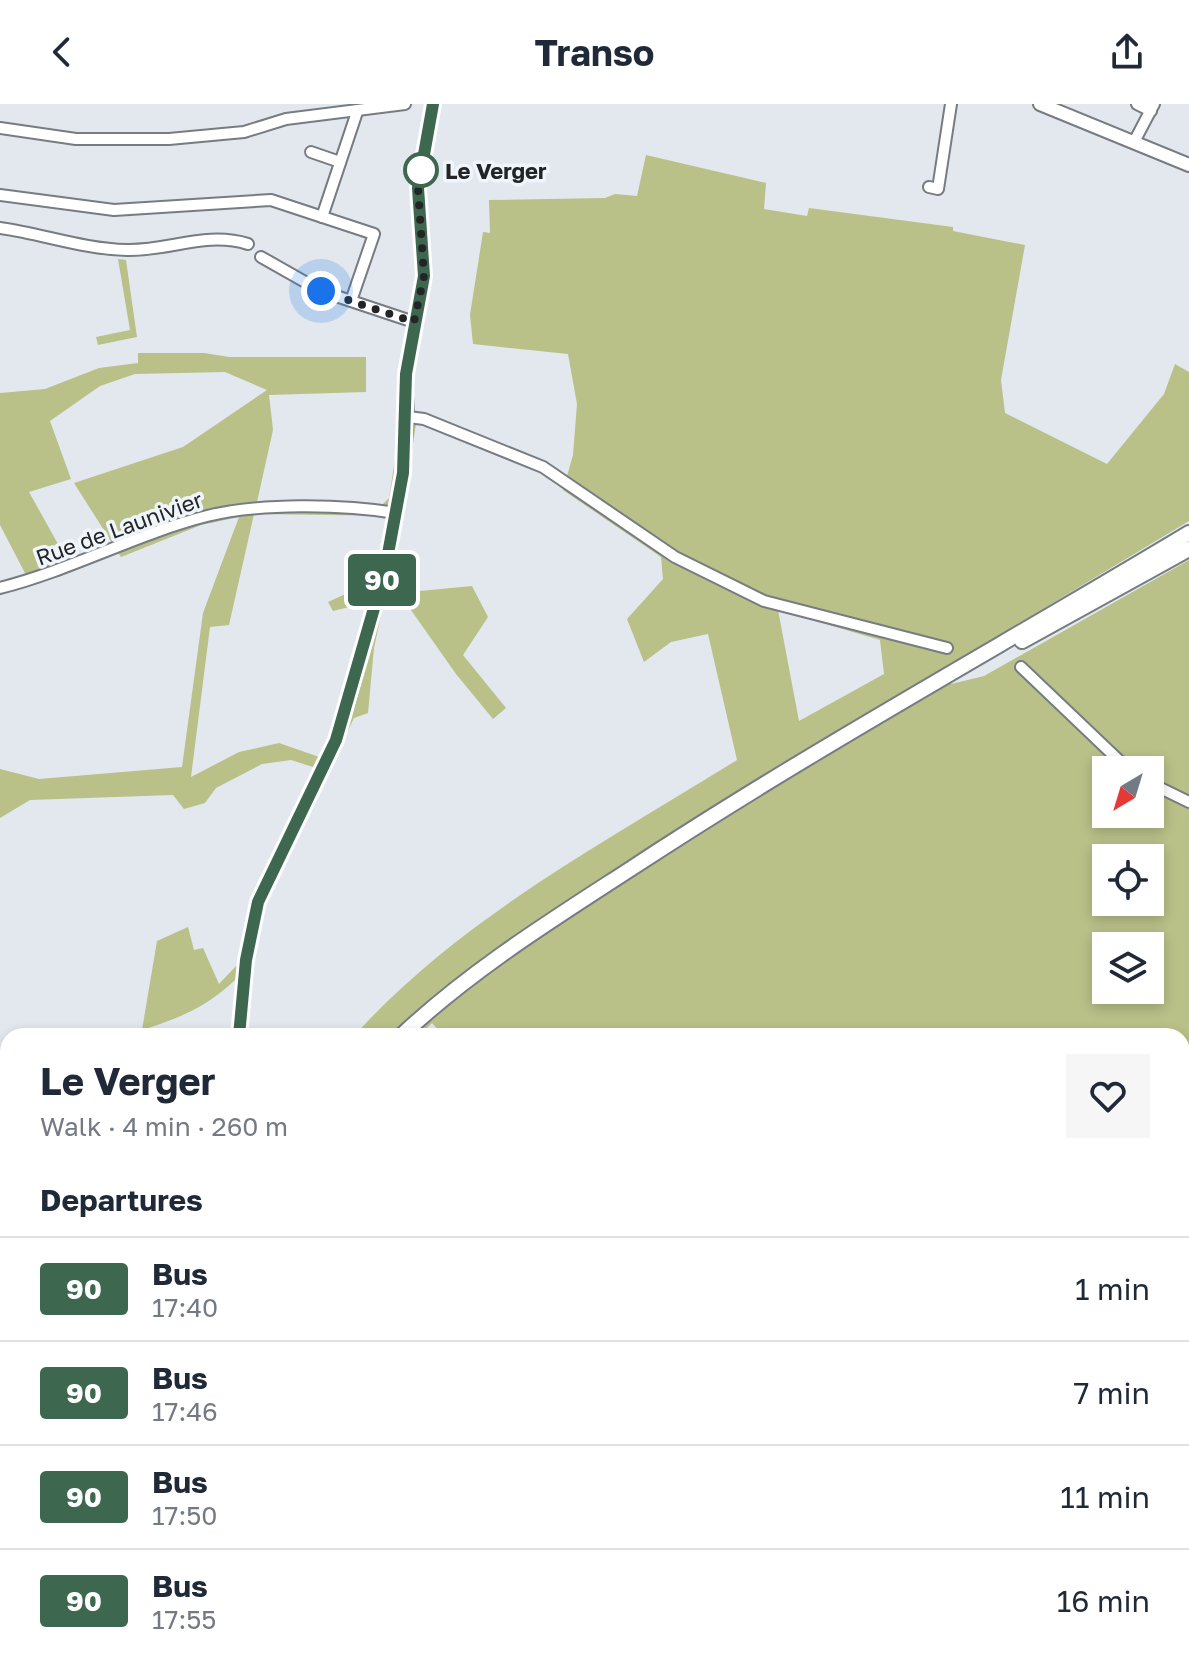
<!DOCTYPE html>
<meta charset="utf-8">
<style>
:root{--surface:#fff;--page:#f6f6f7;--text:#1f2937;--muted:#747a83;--line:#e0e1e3}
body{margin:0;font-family:"Golos Text",sans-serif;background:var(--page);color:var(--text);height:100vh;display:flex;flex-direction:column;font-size:30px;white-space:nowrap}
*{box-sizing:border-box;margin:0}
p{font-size:26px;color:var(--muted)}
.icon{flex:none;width:44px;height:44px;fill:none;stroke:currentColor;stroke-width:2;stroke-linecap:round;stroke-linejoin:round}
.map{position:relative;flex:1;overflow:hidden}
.details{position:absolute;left:0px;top:924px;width:1190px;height:640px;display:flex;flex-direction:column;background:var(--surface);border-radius:24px 24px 0 0;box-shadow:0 4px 12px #0003}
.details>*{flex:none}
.badge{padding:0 16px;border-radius:6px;font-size:28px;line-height:52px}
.needle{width:52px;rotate:218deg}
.fabs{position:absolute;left:1092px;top:652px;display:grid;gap:16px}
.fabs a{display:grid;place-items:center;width:72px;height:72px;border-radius:0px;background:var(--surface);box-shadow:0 4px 12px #0003;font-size:40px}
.you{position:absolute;width:40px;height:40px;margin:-20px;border:6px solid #fff;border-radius:50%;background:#1a73e8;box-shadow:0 0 0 12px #1a73e833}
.map>.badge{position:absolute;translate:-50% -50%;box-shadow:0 0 0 4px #fff}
h2{padding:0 40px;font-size:30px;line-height:72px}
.round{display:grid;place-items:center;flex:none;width:84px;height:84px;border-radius:0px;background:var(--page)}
.overview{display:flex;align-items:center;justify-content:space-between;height:136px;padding:0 40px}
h1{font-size:38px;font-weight:700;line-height:60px}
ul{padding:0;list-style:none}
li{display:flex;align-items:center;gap:24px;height:104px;padding:0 40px;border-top:2px solid var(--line)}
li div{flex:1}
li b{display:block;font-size:30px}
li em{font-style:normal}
li .badge{min-width:88px;font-weight:700;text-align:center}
header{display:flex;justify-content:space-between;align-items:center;height:104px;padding:0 40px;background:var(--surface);font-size:36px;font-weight:700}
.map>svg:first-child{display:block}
.green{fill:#b9c088;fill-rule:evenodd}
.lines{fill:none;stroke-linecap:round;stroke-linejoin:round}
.minor-casing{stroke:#777c82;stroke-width:14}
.major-casing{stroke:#777c82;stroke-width:16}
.highway-casing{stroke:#777c82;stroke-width:18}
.minor{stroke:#fff;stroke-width:10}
.major{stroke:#fff;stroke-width:12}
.highway{stroke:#fff;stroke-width:14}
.rail-casing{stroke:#414447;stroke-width:5}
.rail{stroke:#eff5fb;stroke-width:2;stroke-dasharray:6;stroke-linecap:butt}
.line-casing{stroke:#fff;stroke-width:18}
.line{stroke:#3e6750;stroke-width:12}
.walk{stroke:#222426;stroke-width:8;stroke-dasharray:0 14.4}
.stop-dot{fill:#fff;stroke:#3e6750;stroke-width:4}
.labels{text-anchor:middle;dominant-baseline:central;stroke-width:7;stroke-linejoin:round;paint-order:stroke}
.stop-label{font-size:22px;font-weight:bold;fill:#222426;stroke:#eff5fb;text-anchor:start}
.street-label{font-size:22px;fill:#222426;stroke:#eff5fb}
</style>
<header><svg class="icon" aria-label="back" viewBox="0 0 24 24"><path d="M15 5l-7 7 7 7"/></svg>Transo<svg class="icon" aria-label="share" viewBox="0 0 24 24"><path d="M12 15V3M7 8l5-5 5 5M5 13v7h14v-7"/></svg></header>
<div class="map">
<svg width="1189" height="1564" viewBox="0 0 1189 1564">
<rect width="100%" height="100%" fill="#e2e8ee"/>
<g class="green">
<path d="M646 51 766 79 764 105 807 112 809 104 953 123V127L1025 141 1001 276 1005 309 1107 360 1164 290 1175 260 1189 268V417L943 565 951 580 984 572 1189 456V1018L1182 1015V932H444L432 919 419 932H354C460 814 604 739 737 656L708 530 671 538 644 558 627 515 663 475 661 453 563 386 573 351 577 300 568 250 473 240 470 211 483 128 490 129 489 96 605 94 615 90 637 92ZM778 506 880 536 884 570 799 617ZM1106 666H1150V710H1106ZM1106 754H1150V798H1106ZM1106 842H1150V886H1106Z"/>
<polygon points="118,155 126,156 137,233 98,241 96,233 130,226"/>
<polygon points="138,249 204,249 229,253 366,253 366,288 269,291 273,326 257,398 381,402 389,394 401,317 416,320 402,412 254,410 229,521 210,523 191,673 239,648 279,639 322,654 342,601 370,498 333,507 328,498 374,477 388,479 374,544 368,609 354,614 284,759 269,760 316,664 291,656 262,660 216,684 205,699 184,705 173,691 30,696 0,714 0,665 39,675 182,663 203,509 239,413 201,421 121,453 74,379 183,343 267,286 225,268 135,270 100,282 50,317 71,375 29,388 68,458 26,471 0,421 0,289 45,285 99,264 138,259"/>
<polygon points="472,482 488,513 463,551 506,604 493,615 456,570 399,489"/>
<path d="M188 823 194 846 203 844 219 880 238 860 252 857 246 932H231L236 875C207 903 180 914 142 926L157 837Z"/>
<polygon points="1182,1056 1189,1060 1189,1104 1182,1109"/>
<polygon points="0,1238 8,1238 8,1442 0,1462"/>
<polygon points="1189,1261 1189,1342 1182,1361 1182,1262"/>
<polygon points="77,1556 142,1556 139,1564 74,1564"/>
<polygon points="255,1556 298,1556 296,1564 254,1564"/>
</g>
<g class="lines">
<g class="minor-casing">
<g id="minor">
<polyline points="1137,0 1151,7"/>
<polyline points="0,24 76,35 169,35 244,28 286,15 405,0"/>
<polyline points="1134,38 1154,0"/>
<polyline points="311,48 340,58"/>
<polyline points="929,83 938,85 951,0"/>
<polyline points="0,91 114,106 271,96 374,130 351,197"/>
<polyline points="322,113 357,8"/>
<path d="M0 124C43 130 83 145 127 146 169 147 206 127 248 140"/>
<polyline points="261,153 321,187 414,218"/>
<polyline points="408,313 424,315 543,363 675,453 764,497 947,544"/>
<path d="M0 484C71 466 139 429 207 412 259 399 342 400 396 409"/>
<polyline points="1021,563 1129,666"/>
<polyline points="1150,679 1189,698"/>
<polyline points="238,932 246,856 258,798 336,636 349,599 385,466 403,369 408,313 406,270 424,172 418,84 433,0"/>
<polyline points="0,1036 8,1038"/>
<polyline points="1182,1102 1189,1098"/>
<polyline points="1182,1204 1189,1211"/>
<polyline points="358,1556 360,1564"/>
<polyline points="469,1556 473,1564"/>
<polyline points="549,1556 550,1564"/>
<polyline points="593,1556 594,1564"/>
<polyline points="1097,1556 1098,1564"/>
<polyline points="703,1564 713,1556"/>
<polyline points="885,1564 887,1556"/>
</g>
</g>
<g class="major-casing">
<polyline id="major" points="1040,0 1189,61"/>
</g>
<g class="highway-casing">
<g id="highway">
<polyline points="1022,537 1189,445"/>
<path d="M401 932C471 866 552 816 632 764 813 645 1003 541 1189 429"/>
<polyline points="99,1564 102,1556"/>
</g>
</g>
<use href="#minor" class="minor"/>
<use href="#major" class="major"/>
<use href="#highway" class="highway"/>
<g class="rail-casing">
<g id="rail">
<polyline points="1182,1116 1189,1115"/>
<polyline points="0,1207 8,1208"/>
</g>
</g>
<use href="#rail" class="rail"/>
</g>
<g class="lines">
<g class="line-casing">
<polyline id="line" points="239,932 246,856 258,798 336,636 385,466 403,369 406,270 424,172 418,84 433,0"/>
</g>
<use href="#line" class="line"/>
<polyline class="walk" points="321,187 414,218 424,172 418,84 421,66"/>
</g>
<circle class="stop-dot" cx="421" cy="66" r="16"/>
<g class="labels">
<g class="stop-label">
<text x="445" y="66">Le Verger</text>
</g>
<g class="street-label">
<text transform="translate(119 424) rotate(-20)">Rue de Launivier</text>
</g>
</g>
</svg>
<div class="fabs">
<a><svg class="needle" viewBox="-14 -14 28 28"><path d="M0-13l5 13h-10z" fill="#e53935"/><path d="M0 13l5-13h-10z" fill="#747a83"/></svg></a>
<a><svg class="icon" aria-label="locate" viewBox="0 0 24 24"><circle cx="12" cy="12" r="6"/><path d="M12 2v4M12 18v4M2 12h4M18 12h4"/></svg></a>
<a><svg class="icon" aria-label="layers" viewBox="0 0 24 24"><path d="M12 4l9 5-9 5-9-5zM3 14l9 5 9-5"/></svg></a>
</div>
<div class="you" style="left:321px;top:187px"></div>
<b class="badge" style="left:382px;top:476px;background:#3e6750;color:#fff">90</b>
<section class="details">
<div class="overview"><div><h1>Le Verger</h1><p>Walk · 4 min · 260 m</p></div><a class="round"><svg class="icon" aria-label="heart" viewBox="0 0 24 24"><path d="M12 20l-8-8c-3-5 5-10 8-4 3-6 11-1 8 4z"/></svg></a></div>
<h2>Departures</h2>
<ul>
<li><span class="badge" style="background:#3e6750;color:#fff">90</span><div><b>Bus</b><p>17:40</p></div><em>1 min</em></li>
<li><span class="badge" style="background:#3e6750;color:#fff">90</span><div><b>Bus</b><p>17:46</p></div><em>7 min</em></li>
<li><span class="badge" style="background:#3e6750;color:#fff">90</span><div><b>Bus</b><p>17:50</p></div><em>11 min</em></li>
<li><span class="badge" style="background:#3e6750;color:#fff">90</span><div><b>Bus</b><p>17:55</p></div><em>16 min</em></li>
</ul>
</section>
</div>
